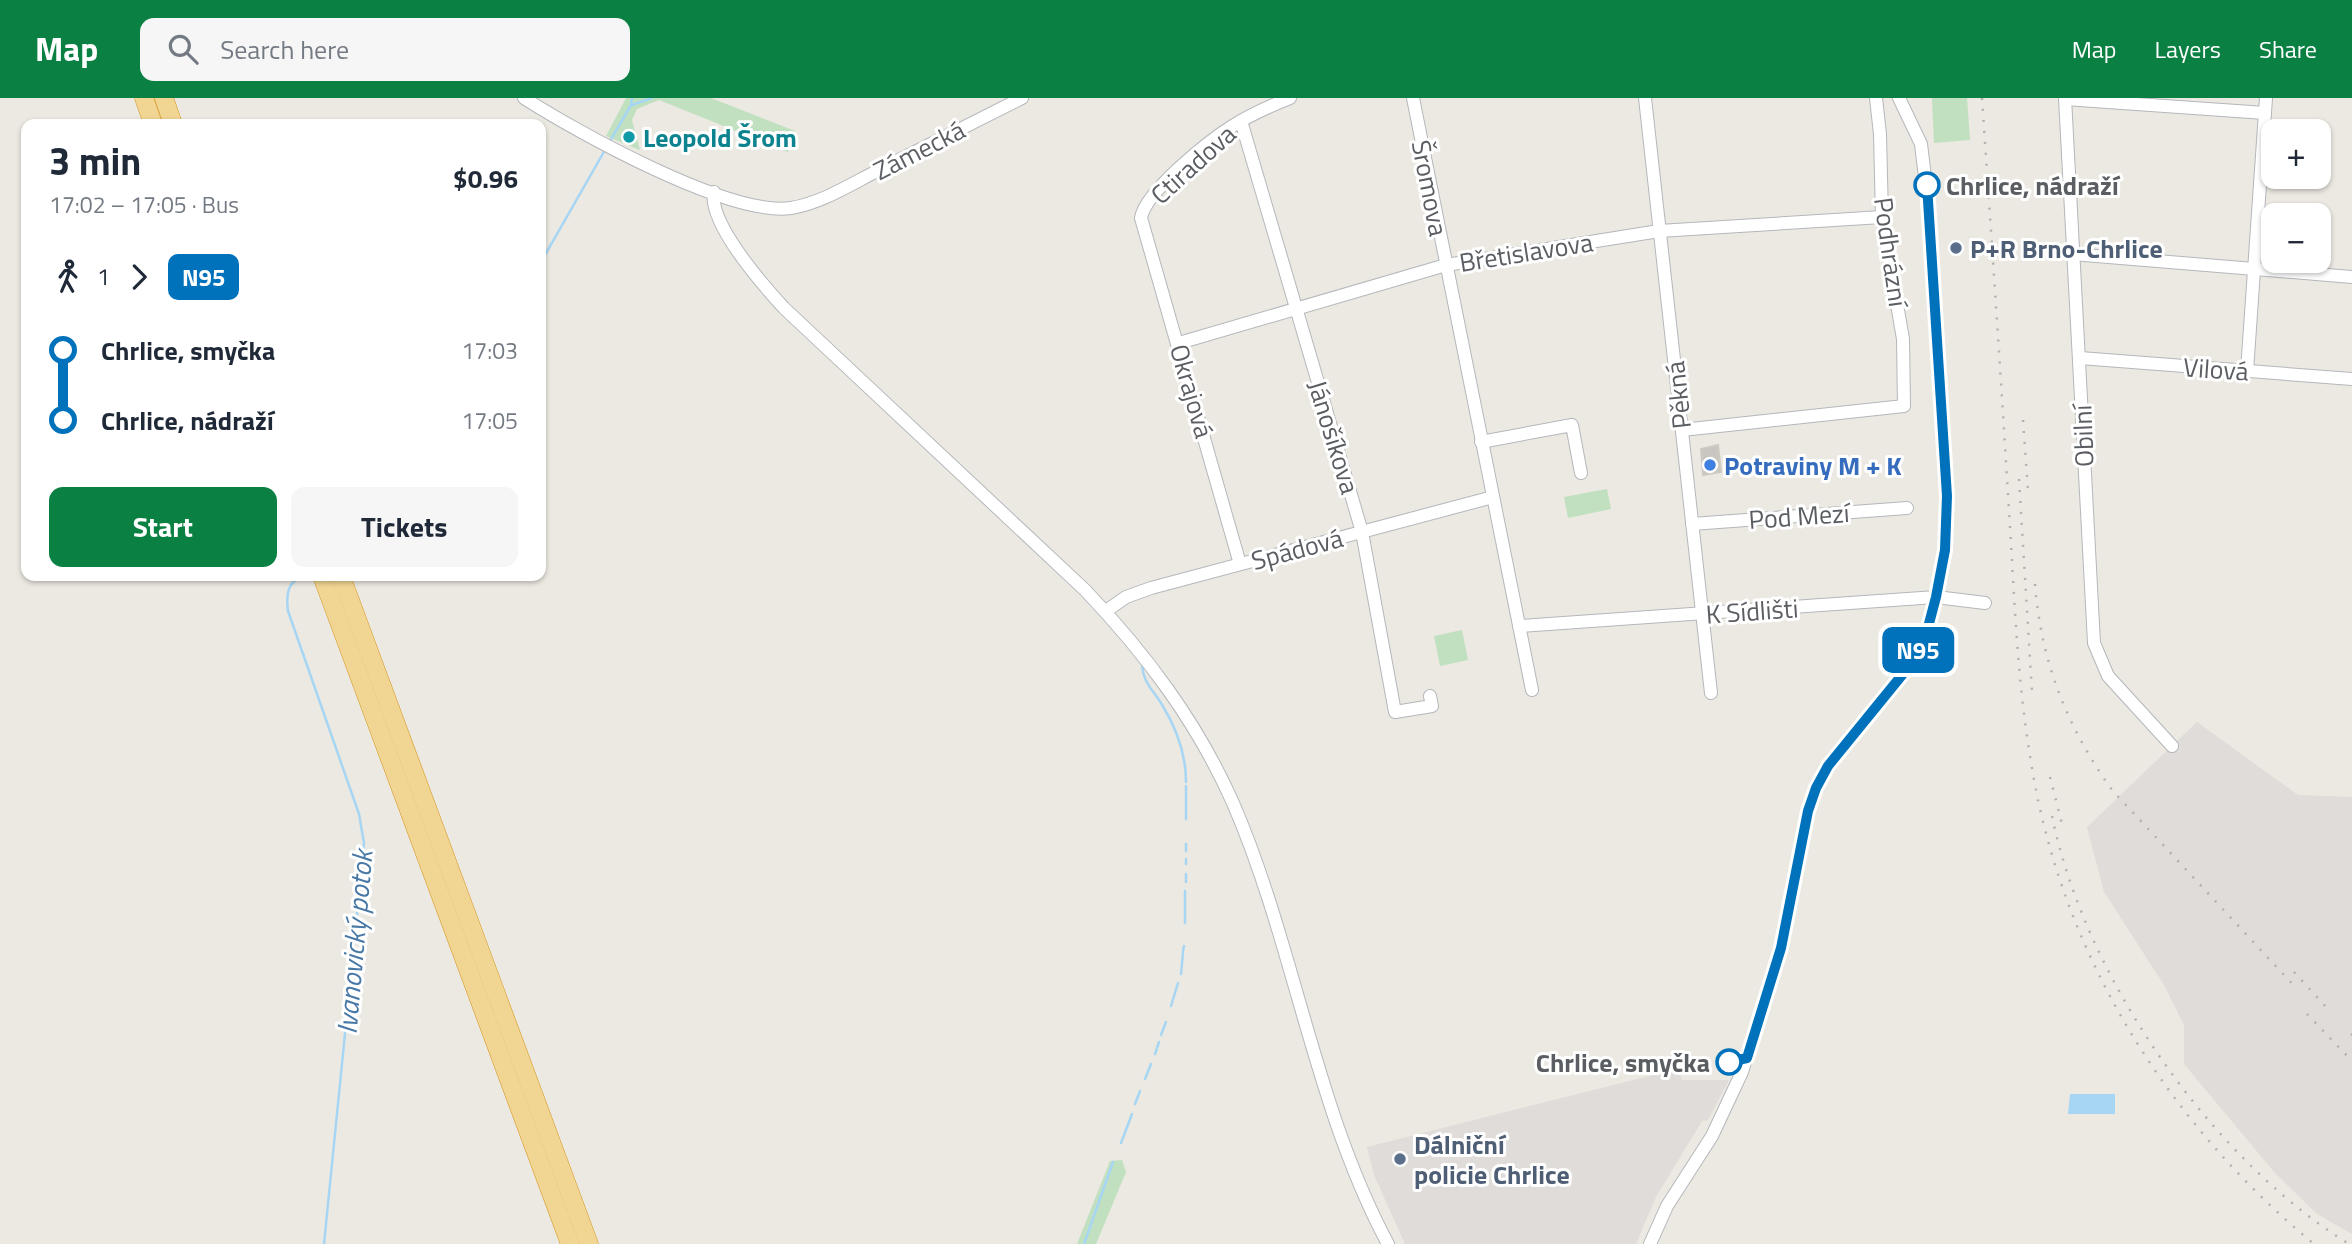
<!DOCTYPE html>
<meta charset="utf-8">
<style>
:root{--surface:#fff;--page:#f6f6f7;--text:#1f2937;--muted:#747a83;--accent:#0b8043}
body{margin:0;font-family:"Titillium Web",sans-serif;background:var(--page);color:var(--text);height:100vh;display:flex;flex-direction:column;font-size:26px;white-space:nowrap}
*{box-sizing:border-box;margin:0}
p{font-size:23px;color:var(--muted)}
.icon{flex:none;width:38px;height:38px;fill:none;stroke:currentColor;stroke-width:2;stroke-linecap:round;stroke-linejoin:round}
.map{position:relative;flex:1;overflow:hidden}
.details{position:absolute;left:21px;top:21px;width:525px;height:462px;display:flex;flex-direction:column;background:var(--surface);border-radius:14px;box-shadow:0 2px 5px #0004}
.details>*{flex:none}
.badge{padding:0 14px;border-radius:10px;font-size:24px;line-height:46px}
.controls{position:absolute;left:2261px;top:21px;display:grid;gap:14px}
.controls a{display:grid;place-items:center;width:70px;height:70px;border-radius:14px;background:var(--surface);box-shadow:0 2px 5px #0004;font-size:35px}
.map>.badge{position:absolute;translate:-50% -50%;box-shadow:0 0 0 4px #fff}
.legs{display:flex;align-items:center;gap:10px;height:77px;padding:0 28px;font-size:23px}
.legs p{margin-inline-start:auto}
.overview{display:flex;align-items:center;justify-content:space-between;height:119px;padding:0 28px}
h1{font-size:38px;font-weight:700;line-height:52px}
.action{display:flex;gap:14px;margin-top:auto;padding:14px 28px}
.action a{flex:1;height:80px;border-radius:14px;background:var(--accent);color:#fff;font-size:28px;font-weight:700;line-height:80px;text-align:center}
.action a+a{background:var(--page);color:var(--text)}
ul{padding:0 28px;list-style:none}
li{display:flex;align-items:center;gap:24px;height:70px;font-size:26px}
li i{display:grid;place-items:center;width:10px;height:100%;margin:0 9px;background:currentColor}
li i::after{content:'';width:18px;height:18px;margin:-9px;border:5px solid;border-radius:50%;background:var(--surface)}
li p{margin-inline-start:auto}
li:first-child i{background:linear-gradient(#0000 50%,currentColor 0)}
li:last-child i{background:linear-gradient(currentColor 50%,#0000 0)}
header{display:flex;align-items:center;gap:42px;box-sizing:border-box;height:98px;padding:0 35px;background:var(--accent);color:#fff}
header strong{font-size:33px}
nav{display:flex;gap:38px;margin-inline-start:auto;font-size:24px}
.search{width:490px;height:63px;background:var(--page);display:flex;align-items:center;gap:18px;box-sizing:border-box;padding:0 24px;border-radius:14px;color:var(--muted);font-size:26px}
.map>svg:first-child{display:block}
.industrial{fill:#dfdcd9}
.green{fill:#c1e0c0}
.water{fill:#a7d6f5}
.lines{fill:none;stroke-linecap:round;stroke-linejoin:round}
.stream{stroke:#a7d6f5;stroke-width:2.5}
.building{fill:#c9c5c0;stroke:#cfcac1;stroke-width:2}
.minor-casing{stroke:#b4b7bb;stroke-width:14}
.highway-casing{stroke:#d59218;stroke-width:19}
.minor{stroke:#fff;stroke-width:12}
.highway{stroke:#f1d593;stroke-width:18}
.rail{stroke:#b0b1b1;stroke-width:2.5;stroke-dasharray:2 9;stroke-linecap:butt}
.line-1-casing{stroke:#fff;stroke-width:16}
.line-1{stroke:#0072bc;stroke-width:10}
.culture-dot{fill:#0f9aa8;stroke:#fff;stroke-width:2.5}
.stop-1-dot{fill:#fff;stroke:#0072bc;stroke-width:3.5}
.service-dot{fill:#5c6f8a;stroke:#fff;stroke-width:2.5}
.shop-dot{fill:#3f7fe0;stroke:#fff;stroke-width:2.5}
.labels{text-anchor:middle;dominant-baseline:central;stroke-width:6;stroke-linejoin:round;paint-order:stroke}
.culture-label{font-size:26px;font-weight:bold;fill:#0d838f;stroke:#fff;text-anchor:start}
.street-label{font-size:26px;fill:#5a5d61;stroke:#fff}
.stop-label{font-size:26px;font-weight:bold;fill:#5a5d61;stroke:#fff;text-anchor:start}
.service-label{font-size:26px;font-weight:bold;fill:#4e5e75;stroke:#fff;text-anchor:start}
.shop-label{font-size:26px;font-weight:bold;fill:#366cbe;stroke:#fff;text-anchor:start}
.water-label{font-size:28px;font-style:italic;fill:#4878a5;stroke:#fff}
</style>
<header>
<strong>Map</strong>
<div class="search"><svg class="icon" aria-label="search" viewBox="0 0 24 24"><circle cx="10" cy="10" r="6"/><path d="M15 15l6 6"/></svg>Search here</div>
<nav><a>Map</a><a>Layers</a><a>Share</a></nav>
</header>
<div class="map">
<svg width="2352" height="1146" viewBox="0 0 2352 1146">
<rect width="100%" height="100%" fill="#ebe9e1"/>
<g class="industrial">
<polygon points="2197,624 2298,697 2352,699 2352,1136 2317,1116 2275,1075 2184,966 2184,927 2164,887 2104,794 2087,729"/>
<polygon points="1678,971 1682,982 1729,982 1708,1022 1702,1023 1656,1099 1636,1146 1405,1146 1374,1077 1367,1049"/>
</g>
<g class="green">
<polygon points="626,0 711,0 795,33 788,54 659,2 637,11 632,22 640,52 606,38"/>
<polygon points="1932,0 1967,0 1970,42 1934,45"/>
<polygon points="1607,391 1611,411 1568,420 1564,399"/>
<polygon points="1462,532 1468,562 1440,568 1434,538"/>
<polygon points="1122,1062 1126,1074 1096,1146 1077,1146 1110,1063"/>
</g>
<polygon class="water" points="2070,996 2115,996 2115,1016 2068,1016"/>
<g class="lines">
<g class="stream">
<polyline points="632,7 652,0"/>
<polyline points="610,43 631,7 632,0"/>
<polyline points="541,164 605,52"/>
<path d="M302 478C287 485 286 497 288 513L359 716 364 745 324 1146"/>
<path d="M1142 566C1143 584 1152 591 1161 605 1176 629 1186 656 1186 684"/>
<polyline points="1186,688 1186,721"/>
<polyline points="1186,753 1186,746"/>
<polyline points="1186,766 1186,761"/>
<polyline points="1186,784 1186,776"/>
<polyline points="1185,825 1185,793"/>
<polyline points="1183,853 1184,848"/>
<polyline points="1181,876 1183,855"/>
<polyline points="1171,908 1178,885"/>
<polyline points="1161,937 1166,924"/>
<polyline points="1155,956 1159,944"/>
<polyline points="1145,981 1151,966"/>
<polyline points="1135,1006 1140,993"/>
<polyline points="1121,1045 1132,1016"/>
<polyline points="1084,1146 1113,1064"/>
</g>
</g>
<polygon class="building" points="1718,347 1721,374 1703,377 1701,351"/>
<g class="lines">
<g class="minor-casing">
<g id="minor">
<path d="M524 0C577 34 730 119 791 110 822 105 851 86 879 72 927 48 974 24 1022 0"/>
<polyline points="1413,0 1532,592"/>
<polyline points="1645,0 1711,595"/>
<polyline points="2065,0 2094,545 2108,578 2172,648"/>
<polyline points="2065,1 2265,15"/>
<polyline points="1241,23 1362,434 1395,614 1432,608 1430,598"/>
<path d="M714 94C708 125 763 187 784 210L1085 492C1146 556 1197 624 1233 705 1295 848 1314 1008 1388 1146"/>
<polyline points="2072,156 2352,179"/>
<polyline points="1179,245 1446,167 1659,133 1882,119"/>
<polyline points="2080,260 2352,281"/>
<polyline points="2247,273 2266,0"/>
<polyline points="1682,332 1904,308 1903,241 1882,119 1880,36 1876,0"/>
<polyline points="1481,344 1572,327 1581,375"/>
<polyline points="1692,426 1907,410"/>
<path d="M1240 466 1141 120C1145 94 1209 43 1231 29 1249 17 1270 8 1290 0"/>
<polyline points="1106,513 1126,499 1151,490 1493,399"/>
<polyline points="1519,528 1936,499 1985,505"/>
<polyline points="1650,1146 1667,1108 1712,1038 1742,974 1781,850 1808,713 1816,690 1828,668 1911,566 1926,537 1936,499 1945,451 1947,399 1928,104 1921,46 1899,0"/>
</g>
</g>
<g class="highway-casing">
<g id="highway">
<polyline points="144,0 153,26"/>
<polyline points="164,0 173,26"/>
<polyline points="322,478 570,1146"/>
<polyline points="341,478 589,1146"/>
</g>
</g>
<use href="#minor" class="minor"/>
<use href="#highway" class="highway"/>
<g class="rail">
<path d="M1982 0C1991 132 2000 265 2008 397 2014 486 2016 576 2031 664 2061 854 2166 1024 2314 1146"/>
<polyline points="2023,322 2028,392"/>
<polyline points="2019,381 2032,594"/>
<path d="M2035 486C2041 564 2067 629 2112 692L2297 891"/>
<polyline points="2050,679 2062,726"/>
<path d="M2052 718C2085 879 2210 1060 2349 1146"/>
<polyline points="2294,874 2326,909"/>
<polyline points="2307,916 2352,963"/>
<polyline points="2351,936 2352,937"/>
</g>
</g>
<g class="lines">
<g class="line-1-casing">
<polyline id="line-1" points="1729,964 1747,960 1781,850 1808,713 1816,690 1828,668 1911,566 1926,537 1936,499 1945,452 1947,398 1927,87"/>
</g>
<use href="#line-1" class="line-1"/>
</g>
<circle class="culture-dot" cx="629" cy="39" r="7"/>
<g class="stop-1-dot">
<circle cx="1927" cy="87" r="12"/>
<circle cx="1729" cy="964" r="12"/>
</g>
<g class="service-dot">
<circle cx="1956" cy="150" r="7"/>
<circle cx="1400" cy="1061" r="7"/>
</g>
<circle class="shop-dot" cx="1710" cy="367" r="7"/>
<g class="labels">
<g class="culture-label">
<text x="643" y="39">Leopold Šrom</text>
</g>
<g class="street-label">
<text transform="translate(919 52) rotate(-27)">Zámecká</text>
<text transform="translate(1193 66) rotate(-42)">Ctiradova</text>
<text transform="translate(1430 90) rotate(79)">Šromova</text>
<text transform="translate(1526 154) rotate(-9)">Břetislavova</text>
<text transform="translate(1891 154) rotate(82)">Podhrázní</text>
<text transform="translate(2216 271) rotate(4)">Vilová</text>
<text transform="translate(1192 293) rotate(74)">Okrajová</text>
<text transform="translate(1678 297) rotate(-96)">Pěkná</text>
<text transform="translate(2083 338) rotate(-92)">Obilní</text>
<text transform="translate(1334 339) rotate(73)">Jánošíkova</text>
<text transform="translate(1799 418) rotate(-4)">Pod Mezí</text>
<text transform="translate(1297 451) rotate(-15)">Spádová</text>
<text transform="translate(1752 513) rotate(-4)">K Sídlišti</text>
</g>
<g class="stop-label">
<text x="1946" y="87">Chrlice, nádraží</text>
<text x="1710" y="964" text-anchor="end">Chrlice, smyčka</text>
</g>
<g class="service-label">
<text x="1970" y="150">P+R Brno-Chrlice</text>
<text x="1414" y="1046">Dálniční<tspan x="1414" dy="30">policie Chrlice</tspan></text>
</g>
<g class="shop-label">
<text x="1724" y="367">Potraviny M + K</text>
</g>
<g class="water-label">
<text transform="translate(354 844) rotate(-85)">Ivanovický potok</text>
</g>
</g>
</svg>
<div class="controls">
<a>+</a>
<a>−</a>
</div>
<b class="badge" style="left:1918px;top:552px;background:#0072bc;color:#fff">N95</b>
<section class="details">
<div class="overview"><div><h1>3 min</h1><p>17:02 – 17:05 · Bus</p></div><b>$0.96</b></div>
<div class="legs"><svg class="icon" aria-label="walk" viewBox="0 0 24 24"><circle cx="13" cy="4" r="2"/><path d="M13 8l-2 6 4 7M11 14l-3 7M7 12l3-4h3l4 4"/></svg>1<svg class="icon" aria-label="forward" viewBox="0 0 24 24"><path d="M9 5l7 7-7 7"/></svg><b class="badge" style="background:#0072bc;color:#fff">N95</b></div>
<ul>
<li><i style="color:#0072bc"></i><b>Chrlice, smyčka</b><p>17:03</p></li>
<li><i style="color:#0072bc"></i><b>Chrlice, nádraží</b><p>17:05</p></li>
</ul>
<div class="action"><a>Start</a><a>Tickets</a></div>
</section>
</div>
